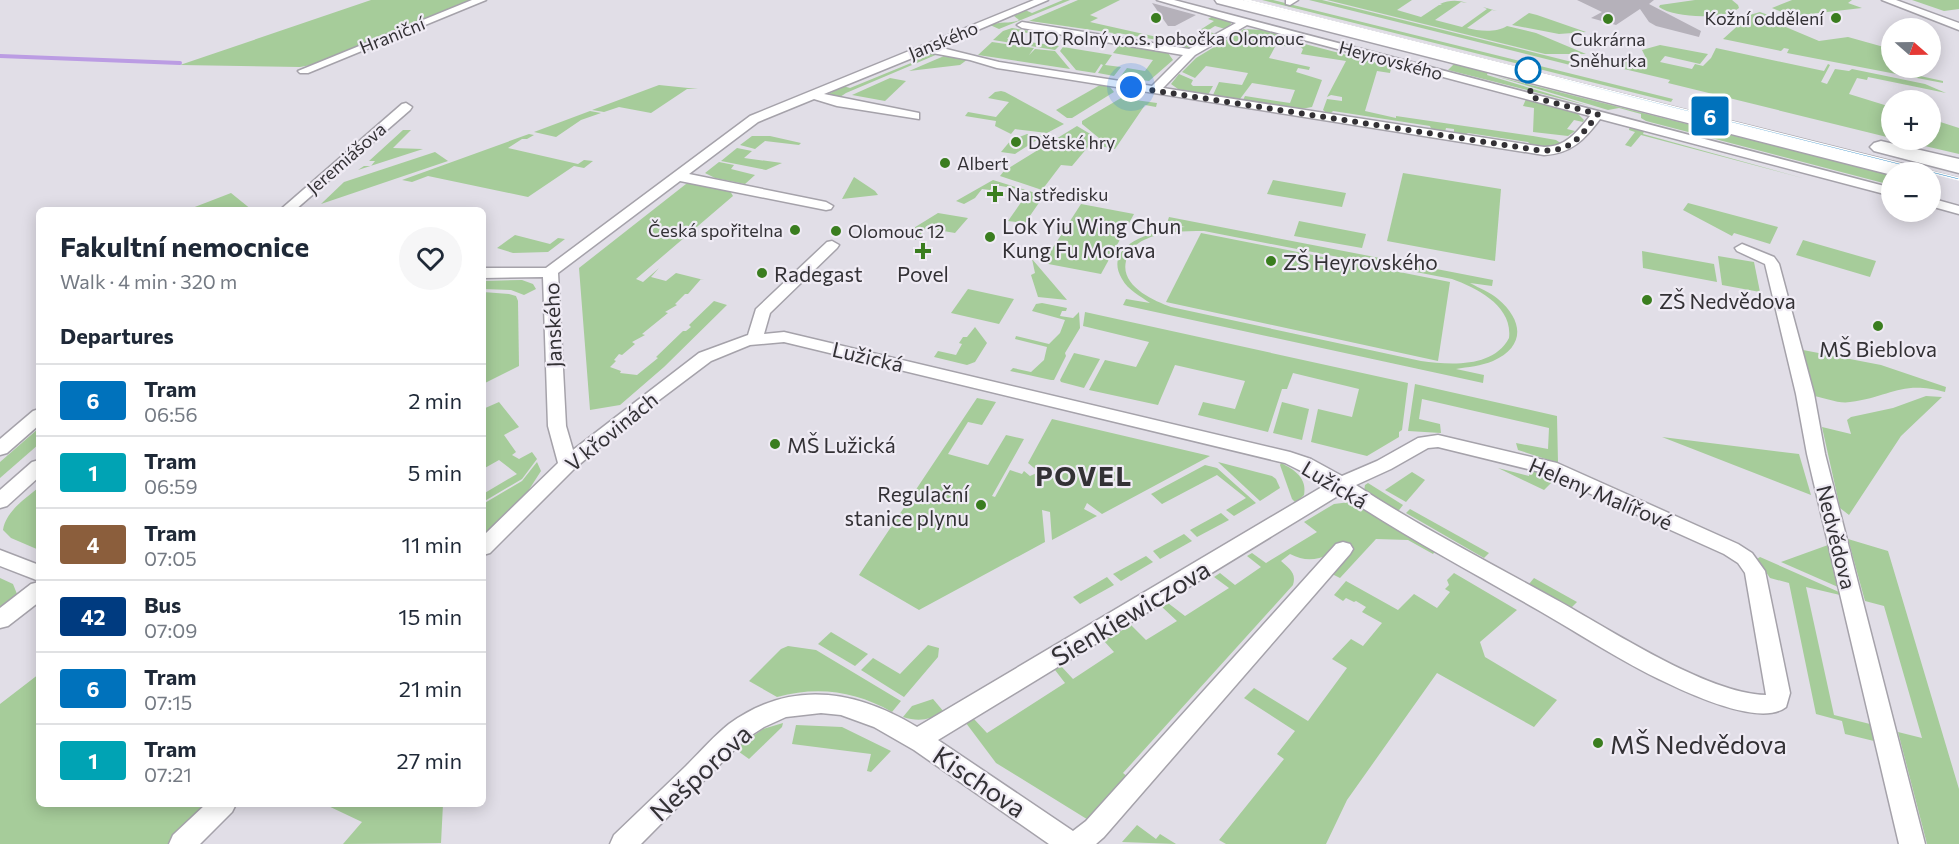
<!DOCTYPE html>
<meta charset="utf-8">
<style>
:root{--surface:#fff;--page:#f6f6f7;--text:#1f2937;--muted:#747a83;--line:#e0e1e3}
body{margin:0;font-family:Commissioner,sans-serif;background:var(--page);color:var(--text);height:100vh;display:flex;flex-direction:column;font-size:22px;white-space:nowrap}
*{box-sizing:border-box;margin:0}
p{font-size:20px;color:var(--muted)}
.icon{flex:none;width:33px;height:33px;fill:none;stroke:currentColor;stroke-width:2;stroke-linecap:round;stroke-linejoin:round}
.map{position:relative;flex:1;overflow:hidden}
.panel{position:absolute;left:36px;top:207px;width:450px;height:600px;display:flex;flex-direction:column;background:var(--surface);border-radius:9px;box-shadow:0 3px 15px #0003}
.panel>*{flex:none}
.badge{padding:0 12px;border-radius:4px;font-size:21px;line-height:39px}
.needle{width:39px;rotate:110deg}
.controls{position:absolute;left:1881px;top:18px;display:grid;gap:12px}
.controls a{display:grid;place-items:center;width:60px;height:60px;border-radius:50%;background:var(--surface);box-shadow:0 3px 15px #0003;font-size:30px}
.you{position:absolute;width:30px;height:30px;margin:-15px;border:4px solid #fff;border-radius:50%;background:#1a73e8;box-shadow:0 0 0 9px #1a73e833}
.map>.badge{position:absolute;translate:-50% -50%;box-shadow:0 0 0 3px #fff}
h2{padding:0 24px;font-size:22px;line-height:54px}
.round{display:grid;place-items:center;flex:none;width:63px;height:63px;border-radius:32px;background:var(--page)}
.overview{display:flex;align-items:center;justify-content:space-between;height:102px;padding:0 24px}
h1{font-size:28px;font-weight:700;line-height:45px}
ul{padding:0;list-style:none}
li{display:flex;align-items:center;gap:18px;height:72px;padding:0 24px;border-top:2px solid var(--line)}
li div{flex:1}
li b{display:block;font-size:22px}
li em{font-style:normal}
li .badge{min-width:66px;font-weight:700;text-align:center}
.map>svg:first-child{display:block}
.green{fill:#a6cc9a;fill-rule:evenodd}
.lines{fill:none;stroke-linecap:round;stroke-linejoin:round}
.stream{stroke:#bb9ce3;stroke-width:4}
.building{fill:#b5b1ba}
.street-casing{stroke:#a5a2aa;stroke-width:3}
.primary-casing{stroke:#a5a2aa;stroke-width:3}
.street{fill:#fff;fill-rule:evenodd}
.primary{fill:#fff;fill-rule:evenodd}
.tram{stroke:#7c797f;stroke-width:1.5}
.line{fill:#0072bc;stroke:#fff;stroke-width:1.5}
.walk{stroke:#333135;stroke-width:6;stroke-dasharray:0 10.8}
.poi-dot{fill:#3a7d1f;stroke:#efebf4;stroke-width:2}
.stop-dot{fill:#fff;stroke:#0072bc;stroke-width:3}
.labels{text-anchor:middle;dominant-baseline:central;stroke-width:4.5;stroke-linejoin:round;paint-order:stroke}
.far-poi-label{font-size:18px;fill:#333135;stroke:#efebf4;text-anchor:start}
.far-street-label{font-size:18px;fill:#333135;stroke:#efebf4}
.poi-label{font-size:21px;fill:#333135;stroke:#efebf4;text-anchor:start}
.street-label{font-size:21px;fill:#333135;stroke:#efebf4}
.near-street-label{font-size:26px;fill:#333135;stroke:#efebf4}
.near-poi-label{font-size:26px;fill:#333135;stroke:#efebf4;text-anchor:start}
.district-label{font-size:27px;font-weight:bold;letter-spacing:1.5px;fill:#333135;stroke:#efebf4}
</style>
<div class="map">
<svg width="1959" height="844" viewBox="0 0 1959 844">
<rect width="100%" height="100%" fill="#e1dee7"/>
<g class="green">
<polygon points="371,0 476,0 317,64 300,67 180,65"/>
<path d="M1063 0H1070L999 29 990 25C1000 21 1011 24 1019 20L1014 16 1025 10 1032 13Z"/>
<polygon points="1078,0 1120,0 1090,15 1098,18 1090,22 1166,39 1171,35 1195,40 1206,34 1200,30 1214,21 1208,19 1213,16 1230,20 1231,24 1225,29 1215,26 1207,31 1216,34 1193,48 1183,48 1184,43 1177,42 1175,45 1179,47 1173,46 1174,43 1118,33 1112,35 1113,33 1030,21 1022,24"/>
<polygon points="1262,0 1273,0 1673,99 1671,102"/>
<polygon points="1309,0 1322,0 1584,65 1578,67"/>
<path d="M1327 0H1412L1397 10 1421 17 1439 5H1442L1440 4C1449 0 1458 0 1467 3L1461 2 1435 20 1462 27 1487 9 1483 7 1497 11 1492 10 1467 28C1478 31 1496 33 1507 26L1536 33 1586 54H1545Z"/>
<path d="M1695 0H1732L1738 5 1739 8C1724 20 1674 18 1659 7L1660 5Z"/>
<polygon points="1792,0 1852,0 1848,3 1862,8 1792,16 1772,8"/>
<polygon points="1912,0 1959,0 1959,9 1944,11"/>
<polygon points="1760,12 1771,16 1764,18 1819,41 1848,37 1891,49 1892,68 1914,68 1911,74 1943,81 1943,83 1787,53 1789,49 1784,48 1781,51 1723,39 1743,21 1743,17"/>
<polygon points="1529,13 1537,15 1586,32 1559,34 1512,25"/>
<polygon points="1012,28 1030,31 1028,33 1014,31 1007,39 1059,46 1055,50 993,40 1003,31"/>
<polygon points="1244,29 1263,30 1296,39 1292,47 1276,45 1269,58 1310,67 1309,70 1298,68 1296,72 1322,80 1312,107 1301,109 1243,100 1245,96 1290,103 1295,90 1252,83 1240,99 1213,95 1219,82 1242,85 1248,73 1206,66 1195,78 1182,72 1196,58"/>
<polygon points="992,42 1034,48 1029,55 1035,49 1055,51 1070,69 978,55"/>
<polygon points="1301,43 1385,65 1389,62 1392,63 1390,73 1377,71 1365,111 1396,118 1396,116 1533,136 1556,140 1562,144 1560,146 1534,148 1528,142 1468,133 1464,135 1454,134 1454,129 1446,128 1445,132 1432,131 1430,126 1333,111 1329,115 1323,110 1327,99 1342,101 1342,97 1331,95 1327,97 1346,61 1301,54 1303,49 1299,46"/>
<polygon points="1120,44 1168,53 1173,60 1149,81 1120,77 1127,68 1145,71 1153,60 1113,53"/>
<polygon points="1660,45 1708,54 1700,64 1665,56 1660,62 1692,69 1695,64 1703,66 1711,58 1716,48 1824,71 1828,64 1830,65 1821,82 1827,84 1835,69 1849,71 1852,69 1925,84 1946,93 1868,77 1867,80 1857,78 1849,94 1891,107 1891,138 1668,83 1670,80 1578,58 1640,59 1645,56 1642,50"/>
<polygon points="1063,47 1112,55 1105,65 1121,67 1114,76 1098,73 1103,65 1101,64 1095,73 1076,70 1060,51"/>
<polygon points="928,53 938,54 846,93 837,99 827,95 843,86 850,88 916,61 910,58"/>
<polygon points="944,56 968,59 960,65 909,71"/>
<polygon points="1454,64 1488,72 1487,75 1590,106 1448,70"/>
<polygon points="1179,74 1193,80 1191,84 1193,86 1213,86 1208,95 1178,89 1171,84"/>
<polygon points="1495,76 1891,175 1891,185 1646,121 1641,118 1641,114 1619,108 1608,110"/>
<polygon points="890,78 906,81 885,101 852,95"/>
<polygon points="659,85 698,89 687,89 651,113 619,107 604,112 592,110"/>
<polygon points="1100,85 1110,87 1114,92 1072,118 1067,118 1056,110"/>
<polygon points="1001,91 1005,92 1064,124 1047,133 1015,129 1011,134 995,126 996,121 965,116 968,112 996,117 1009,102 988,98 995,92"/>
<polygon points="1121,98 1157,103 1156,107 1145,105 1115,149 1095,145 1099,138 1082,124 1082,121"/>
<polygon points="1526,99 1576,112 1584,120 1583,122 1574,120 1567,129 1575,131 1568,136 1533,132 1534,108 1523,106"/>
<polygon points="590,111 601,113 581,120 556,137 534,132"/>
<polygon points="1931,119 1959,128 1959,154 1899,140 1930,140"/>
<polygon points="1630,125 1645,129 1643,134 1806,179 1641,135 1631,147 1625,145 1635,132 1629,130"/>
<polygon points="1077,126 1092,135 1093,141 1072,166 1061,165 1042,190 1000,176 1004,171"/>
<polygon points="403,130 411,130 393,148 423,149 358,170 364,166 371,166 375,161 369,161"/>
<polygon points="529,134 534,135 527,139 522,139 508,148 578,164 584,160 593,161 584,168 574,166 528,197 428,176 412,182 402,180"/>
<polygon points="1027,134 1043,136 1015,154 1001,152 1011,140"/>
<polygon points="752,136 770,136 801,143 799,145 765,141 755,149 740,145"/>
<polygon points="737,148 752,151 744,158 782,163 766,170 721,161"/>
<polygon points="435,152 448,161 321,204 344,182"/>
<polygon points="719,162 734,165 731,169 755,175 745,184 715,178 705,173"/>
<polygon points="1403,173 1501,189 1495,261 1387,241"/>
<polygon points="854,177 875,191 878,195 842,199"/>
<polygon points="993,180 1042,195 1043,197 1025,223 1008,221 1029,191 995,185 990,190 982,189 975,198 964,204 956,201"/>
<polygon points="1273,180 1346,193 1342,207 1267,194"/>
<polygon points="694,183 730,191 733,196 636,279 643,282 659,268 651,277 666,281 676,273 704,280 701,279 688,294 685,294 675,304 677,305 665,312 668,313 642,334 645,335 632,342 635,344 622,355 619,354 614,360 616,361 610,367 621,371 620,373 637,375 658,358 656,357 683,331 686,331 691,327 689,325 714,301 727,305 664,367 620,405 590,410 579,268 686,184"/>
<polygon points="231,193 252,210 187,210"/>
<polygon points="1688,203 1778,227 1770,244 1734,233 1732,236 1683,210"/>
<polygon points="1081,204 1134,214 1101,274 1043,263"/>
<polygon points="938,213 968,218 955,233 926,228 916,240 907,238 904,234"/>
<path d="M1169 217 1493 280 1492 286 1470 283C1479 288 1490 292 1498 299 1524 321 1525 347 1493 361 1481 366 1468 367 1456 369L1484 375 1483 383 1123 305 1126 299 1150 303C1140 296 1128 290 1122 279 1100 242 1162 229 1185 227L1167 223ZM1204 231 1452 279C1477 288 1513 306 1509 338 1493 368 1451 365 1421 361L1171 307C1153 300 1120 286 1126 261 1128 252 1135 244 1144 240 1162 231 1183 231 1204 231Z"/>
<polygon points="1299,221 1366,234 1362,248 1294,236"/>
<polygon points="1201,233 1450,282 1438,361 1166,302"/>
<polygon points="515,235 550,244 558,238 565,239 548,252 513,253 497,248"/>
<polygon points="1803,240 1876,261 1870,277 1796,255"/>
<polygon points="1642,251 1714,264 1717,282 1643,268"/>
<polygon points="1718,256 1754,262 1760,292 1722,285"/>
<polygon points="1032,259 1067,300 1038,297 1031,275 1035,273"/>
<polygon points="483,281 522,280 533,284 536,289 524,295 511,290 483,289"/>
<polygon points="968,289 1014,299 999,324 951,313"/>
<polygon points="483,292 509,294 516,296 518,301 519,366 483,384"/>
<polygon points="1042,303 1067,308 1066,311 1062,311 1060,316 1073,318 1079,312 1080,328 1065,353 1066,356 1054,380 1051,380 1010,371 1013,368 1031,372 1044,360 1047,347 1015,339 1016,336 1049,344 1060,333 1065,320 1032,311 1036,304"/>
<polygon points="1085,312 1408,383 1402,430 1399,432 1399,437 1367,456 1311,442 1318,409 1352,417 1359,389 1293,373 1287,389 1282,389 1268,432 1198,415 1203,402 1235,409 1245,381 1175,365 1158,405 1089,390 1105,360 1136,367 1149,342 1083,326"/>
<polygon points="975,327 987,343 975,362 967,365 934,357 938,351 956,355 962,344 959,343 963,337 967,337"/>
<path d="M1803 350 1881 365 1946 387 1945 392C1901 380 1891 397 1850 402 1839 404 1825 398 1814 396Z"/>
<polygon points="1074,353 1100,359 1084,388 1061,382 1060,380"/>
<polygon points="1415,384 1557,416 1558,463 1518,450 1516,443 1548,449 1549,428 1422,399 1419,419 1440,424 1441,433 1408,431"/>
<polygon points="1926,396 1942,397 1901,436 1849,515 1840,508 1822,427 1851,434 1847,420 1851,417 1893,408"/>
<polygon points="977,398 996,402 982,425 968,422 948,454 988,465 1006,435 1024,439 992,496 995,497 1010,470 1022,474 1024,471 1030,476 1039,472 1028,463 1052,419 1210,456 1102,514 1087,503 1084,509 1097,516 1052,540 1050,512 1042,510 1045,542 919,610 859,575"/>
<polygon points="499,402 519,427 504,435 516,452 512,455 519,459 532,452 537,459 522,479 483,502 483,494 517,474 499,460 483,469 483,409"/>
<polygon points="1282,402 1309,409 1302,440 1273,433"/>
<polygon points="39,428 39,444 0,478 0,462"/>
<polygon points="1662,437 1799,454 1811,495"/>
<polygon points="537,462 541,471 523,499 483,538 483,504 522,481"/>
<polygon points="1218,462 1272,476 1276,479 1280,488 1260,501"/>
<path d="M1281 463C1295 470 1307 478 1304 495L1296 503 1292 499 1280 465Z"/>
<polygon points="1205,465 1217,468 1256,503 1234,516 1226,510 1246,498 1217,475 1162,504 1151,494"/>
<polygon points="1531,466 1536,467 1536,473 1554,480 1544,490 1498,468 1529,476"/>
<polygon points="1412,472 1425,480 1406,502 1385,490"/>
<polygon points="1368,483 1403,505 1396,514 1364,491 1365,485"/>
<path d="M39 487V550L11 538 3 530C6 511 25 499 39 487Z"/>
<path d="M1350 502 1367 507 1437 549 1433 554 1408 540 1376 539 1340 578 1330 573V554C1315 561 1304 561 1290 554L1281 561C1288 568 1297 572 1293 585L1123 773 1129 778 1090 821 996 763 966 723 974 719 987 733 1065 683 1055 670 1061 666 1073 679 1114 652 1104 641 1131 625 1146 640 1177 621 1162 607 1168 603 1185 616 1229 588 1214 577 1220 573 1235 585 1261 567 1247 556 1252 553 1266 563 1317 532 1304 522 1334 504Z"/>
<polygon points="1410,509 1489,553 1484,558 1406,513"/>
<polygon points="1221,513 1229,520 1197,537 1190,530"/>
<polygon points="1184,534 1192,541 1160,559 1153,551"/>
<polygon points="1848,539 1888,551 1959,789 1959,844 1927,844 1898,732 1922,738 1884,606 1865,601"/>
<polygon points="1828,545 1838,587 1781,562"/>
<polygon points="1146,556 1153,562 1121,581 1113,574"/>
<polygon points="1760,557 1839,592 1840,595 1806,587 1834,715 1870,724 1874,741 1845,734 1842,721 1816,714 1789,583 1770,578 1757,559"/>
<polygon points="1454,573 1517,610 1480,642 1485,657 1557,700 1534,727 1437,673 1347,800 1326,844 1226,844 1219,840 1284,759 1277,754 1295,731 1244,698 1254,688 1308,721 1347,668 1332,659 1351,639 1363,646 1382,623 1362,612 1366,607 1356,601 1354,602 1346,598 1343,601 1334,595 1346,581 1398,610 1414,594 1437,608 1450,592 1445,589 1449,585 1447,580"/>
<polygon points="1107,577 1114,585 1080,604 1073,597"/>
<polygon points="0,578 13,584 17,594 0,612"/>
<polygon points="1534,578 1577,602 1571,608 1529,584"/>
<polygon points="831,632 868,654 855,666 818,644"/>
<polygon points="928,645 939,648 938,657 904,697 861,670 873,658 900,674"/>
<path d="M788 646 816 650 901 701 892 712C855 691 818 686 777 697L749 681 781 649Z"/>
<polygon points="39,674 39,804 209,804 168,844 0,844 0,704"/>
<path d="M933 699 944 712C930 720 918 722 903 717L912 706Z"/>
<polygon points="783,723 782,727 749,759 735,749 763,729"/>
<polygon points="796,725 842,727 891,751 871,772 867,771 871,754 792,744"/>
<polygon points="324,804 443,804 441,843 343,844 362,822"/>
<polygon points="1137,825 1156,839 1160,834 1176,844 1122,842"/>
</g>
<g class="lines">
<polyline class="stream" points="0,56 180,63"/>
</g>
<g class="building">
<polygon points="1577,0 1654,0 1649,4 1701,31 1699,37 1656,26 1649,22 1640,9 1616,25 1591,18 1602,12"/>
<polygon points="1152,3 1196,15 1175,26 1168,26"/>
</g>
<g class="lines">
<g class="street-casing">
<g id="street">
<polygon points="472,0 486,0 308,73 300,73 298,71"/>
<path d="M1034 0H1048L938 47 999 62 1152 86 1183 55 1022 28 1017 25 1022 22 1189 49 1236 23 1157 0H1174L1892 188V196L1600 119C1585 139 1571 154 1544 155L997 68 970 60 927 52 824 94 919 113V119L837 106 814 99 758 122 689 174 826 202 833 206 831 209 826 210 680 181 558 273 566 426 573 450 699 353 748 335 756 309 827 242 832 241 839 245 837 248 770 313 764 334 784 332 1290 452 1311 459 1342 476 1377 461 1418 438 1438 435 1557 463 1738 544 1752 553 1765 571 1790 693 1786 707C1761 727 1692 695 1665 682 1622 662 1580 634 1538 610 1472 572 1404 536 1341 494L938 740 1073 831 1086 821 1336 544 1343 542 1350 544 1353 549 1350 554 1104 837 1096 844H1049L914 750 874 727 841 715 821 713 786 717 764 727 744 740 641 844H610L614 835C638 812 662 789 686 766 700 752 714 736 729 724 791 679 856 690 917 727L1327 484 1285 463 784 342 750 345 711 361 630 422 575 468 490 553 483 555V536L558 463 548 426 543 277 483 278V268H546L750 116ZM1247 25 1590 116C1577 132 1566 147 1544 147L1163 88 1195 55ZM1438 447 1544 473 1724 554 1738 563 1745 573 1766 695C1707 694 1608 628 1555 599 1488 562 1420 527 1356 485L1391 469 1428 448Z"/>
<polygon points="1286,0 1298,0 1290,5 1286,4"/>
<polygon points="1882,0 1896,0 1959,23 1959,30"/>
<polygon points="406,103 412,107 410,110 295,210 280,210 402,104"/>
<polygon points="1930,198 1959,206 1959,214 1930,206"/>
<polygon points="1742,244 1774,257 1779,264 1814,394 1825,454 1925,844 1899,844 1807,454 1796,394 1765,264 1737,251 1735,248"/>
<polygon points="39,409 39,425 7,453 0,455 0,439 33,411"/>
<polygon points="39,460 39,477 7,506 0,508 0,490 32,462"/>
<polygon points="0,550 39,565 39,581 0,566"/>
<polygon points="39,582 39,602 8,626 0,628 0,608 31,584"/>
<polygon points="206,804 236,804 232,812 200,844 169,844 173,835"/>
</g>
</g>
<g class="primary-casing">
<g id="primary">
<polygon points="1215,0 1243,0 1914,167 1917,172 1892,172 1892,175 1217,3"/>
<polygon points="1881,141 1959,159 1959,173 1874,151 1870,147 1874,143"/>
</g>
</g>
<use href="#street" class="street"/>
<use href="#primary" class="primary"/>
<polyline class="tram" points="1247,0 1959,178"/>
</g>
<polygon class="line" points="1244,0 1248,0 1959,178 1959,180"/>
<g class="lines">
<path class="walk" d="M1131 87 1537 150C1570 154 1579 138 1598 114L1531 97 1528 70"/>
</g>
<g class="poi-dot">
<circle cx="1156" cy="18" r="6"/>
<circle cx="1836" cy="18" r="6"/>
<circle cx="1608" cy="19" r="6"/>
<circle cx="1016" cy="142" r="6"/>
<circle cx="945" cy="163" r="6"/>
<path d="M992 185h6v6h6v6h-6v6h-6v-6h-6v-6h6z"/>
<circle cx="795" cy="230" r="6"/>
<circle cx="836" cy="231" r="6"/>
<circle cx="990" cy="237" r="6"/>
<path d="M920 242h6v6h6v6h-6v6h-6v-6h-6v-6h6z"/>
<circle cx="1271" cy="261" r="6"/>
<circle cx="762" cy="273" r="6"/>
<circle cx="1647" cy="300" r="6"/>
<circle cx="1878" cy="326" r="6"/>
<circle cx="775" cy="444" r="6"/>
<circle cx="981" cy="505" r="6"/>
<circle cx="1598" cy="743" r="6"/>
</g>
<circle class="stop-dot" cx="1528" cy="70" r="12"/>
<g class="labels">
<g class="far-poi-label">
<text x="1824" y="18" text-anchor="end">Kožní oddělení</text>
<text x="1156" y="38" text-anchor="middle">AUTO Rolný v.o.s. pobočka Olomouc</text>
<text x="1608" y="39" text-anchor="middle">Cukrárna<tspan x="1608" dy="21">Sněhurka</tspan></text>
<text x="1028" y="142">Dětské hry</text>
<text x="957" y="163">Albert</text>
<text x="1007" y="194">Na středisku</text>
<text x="783" y="230" text-anchor="end">Česká spořitelna</text>
<text x="848" y="231">Olomouc 12</text>
</g>
<g class="far-street-label">
<text transform="translate(392 35) rotate(-22)">Hraniční</text>
<text transform="translate(943 40) rotate(-22)">Janského</text>
<text transform="translate(1391 60) rotate(15)">Heyrovského</text>
<text transform="translate(346 158) rotate(-41)">Jeremiášova</text>
</g>
<g class="poi-label">
<text x="1002" y="225">Lok Yiu Wing Chun<tspan x="1002" dy="24">Kung Fu Morava</tspan></text>
<text x="1283" y="261">ZŠ Heyrovského</text>
<text x="774" y="273">Radegast</text>
<text x="923" y="273" text-anchor="middle">Povel</text>
<text x="1659" y="300">ZŠ Nedvědova</text>
<text x="1878" y="348" text-anchor="middle">MŠ Bieblova</text>
<text x="787" y="444">MŠ Lužická</text>
<text x="969" y="493" text-anchor="end">Regulační<tspan x="969" dy="24">stanice plynu</tspan></text>
</g>
<g class="street-label">
<text transform="translate(552 325) rotate(-92)">Janského</text>
<text transform="translate(868 356) rotate(13)">Lužická</text>
<text transform="translate(611 431) rotate(-39)">V křovinách</text>
<text transform="translate(1335 484) rotate(31)">Lužická</text>
<text transform="translate(1601 493) rotate(23)">Heleny Malířové</text>
<text transform="translate(1837 537) rotate(76)">Nedvědova</text>
</g>
<g class="near-street-label">
<text transform="translate(1130 612) rotate(-31)">Sienkiewiczova</text>
<text transform="translate(700 772) rotate(-43)">Nešporova</text>
<text transform="translate(980 781) rotate(34)">Kischova</text>
</g>
<g class="near-poi-label">
<text x="1610" y="743">MŠ Nedvědova</text>
</g>
<g class="district-label">
<text x="1084" y="475">POVEL</text>
</g>
</g>
</svg>
<div class="controls">
<a><svg class="needle" viewBox="-14 -14 28 28"><path d="M0-13l5 13h-10z" fill="#e53935"/><path d="M0 13l5-13h-10z" fill="#747a83"/></svg></a>
<a>+</a>
<a>−</a>
</div>
<div class="you" style="left:1131px;top:87px"></div>
<b class="badge" style="left:1710px;top:116px;background:#0072bc;color:#fff">6</b>
<section class="panel">
<div class="overview"><div><h1>Fakultní nemocnice</h1><p>Walk · 4 min · 320 m</p></div><a class="round"><svg class="icon" aria-label="heart" viewBox="0 0 24 24"><path d="M12 20l-8-8c-3-5 5-10 8-4 3-6 11-1 8 4z"/></svg></a></div>
<h2>Departures</h2>
<ul>
<li><span class="badge" style="background:#0072bc;color:#fff">6</span><div><b>Tram</b><p>06:56</p></div><em>2 min</em></li>
<li><span class="badge" style="background:#00a3b4;color:#fff">1</span><div><b>Tram</b><p>06:59</p></div><em>5 min</em></li>
<li><span class="badge" style="background:#8b5e3c;color:#fff">4</span><div><b>Tram</b><p>07:05</p></div><em>11 min</em></li>
<li><span class="badge" style="background:#003b80;color:#fff">42</span><div><b>Bus</b><p>07:09</p></div><em>15 min</em></li>
<li><span class="badge" style="background:#0072bc;color:#fff">6</span><div><b>Tram</b><p>07:15</p></div><em>21 min</em></li>
<li><span class="badge" style="background:#00a3b4;color:#fff">1</span><div><b>Tram</b><p>07:21</p></div><em>27 min</em></li>
</ul>
</section>
</div>
